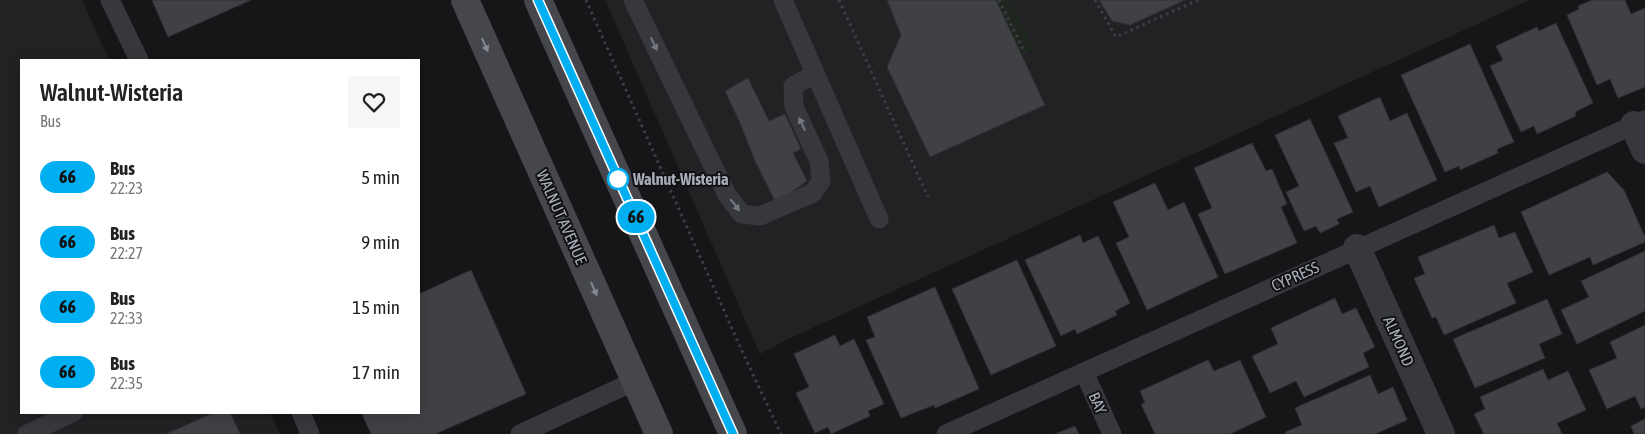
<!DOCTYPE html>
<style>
:root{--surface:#fff;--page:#f6f6f6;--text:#222;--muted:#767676}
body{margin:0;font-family:"Asap Condensed",sans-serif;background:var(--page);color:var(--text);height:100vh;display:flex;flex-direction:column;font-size:19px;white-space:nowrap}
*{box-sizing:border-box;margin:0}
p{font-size:16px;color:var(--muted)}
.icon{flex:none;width:28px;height:28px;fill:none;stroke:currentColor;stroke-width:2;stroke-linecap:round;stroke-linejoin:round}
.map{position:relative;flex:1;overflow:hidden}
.sheet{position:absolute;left:20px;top:59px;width:400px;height:355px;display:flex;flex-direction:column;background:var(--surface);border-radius:0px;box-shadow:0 2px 12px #0003}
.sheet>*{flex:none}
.badge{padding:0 10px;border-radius:16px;font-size:18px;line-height:32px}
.map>.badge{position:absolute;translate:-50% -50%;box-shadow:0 0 0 2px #fff}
.round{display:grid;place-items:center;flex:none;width:52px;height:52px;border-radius:0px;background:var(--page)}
.overview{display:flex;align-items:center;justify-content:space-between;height:85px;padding:0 20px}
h1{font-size:24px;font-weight:600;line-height:38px}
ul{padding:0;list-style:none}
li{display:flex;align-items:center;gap:15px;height:65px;padding:0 20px}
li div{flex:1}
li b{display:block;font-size:19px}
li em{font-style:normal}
li .badge{min-width:55px;font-weight:700;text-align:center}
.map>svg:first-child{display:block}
.built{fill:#222225}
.green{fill:#1e261f}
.building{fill:#404145;stroke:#303034}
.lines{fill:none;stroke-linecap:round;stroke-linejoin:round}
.path{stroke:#3d3f44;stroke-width:3;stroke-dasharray:2.5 4;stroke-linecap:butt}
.service{stroke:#37383d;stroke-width:19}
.minor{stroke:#37383d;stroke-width:28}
.secondary{stroke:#45474d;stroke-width:28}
.oneway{fill:#757881}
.oneway2{fill:#858993}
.line-casing{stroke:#fff;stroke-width:11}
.line{stroke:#00aff2;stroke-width:8}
.stop-dot{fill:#fff;stroke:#00aff2;stroke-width:2.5}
.labels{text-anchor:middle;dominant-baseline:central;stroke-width:4;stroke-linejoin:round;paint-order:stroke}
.stop-label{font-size:16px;font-weight:bold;fill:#a8adb8;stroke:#111113;text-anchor:start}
.street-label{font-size:16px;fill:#a8adb8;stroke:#111113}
</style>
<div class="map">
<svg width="1645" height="434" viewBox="0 0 1645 434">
<rect width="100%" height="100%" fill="#161618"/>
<g class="built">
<polygon points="0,0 82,0 109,60 21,60 21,412 270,413 280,434 0,434"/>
<polygon points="605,0 1530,0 786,340 760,354"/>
</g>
<polygon class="green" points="996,0 1011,0 1034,49 1022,55"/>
<g class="building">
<polygon points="152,0 251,0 168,37"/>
<polygon points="887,0 996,0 1045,105 930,157 887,67 901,35"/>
<polygon points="1099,0 1185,0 1130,25 1112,21"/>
<polygon points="1592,0 1625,0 1631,14 1645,8 1645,87 1618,98 1610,79 1597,85 1567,15 1579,9 1578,6"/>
<polygon points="1556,23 1593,103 1575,112 1576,116 1537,134 1534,126 1521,132 1490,66 1503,60 1496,46 1537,27 1539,31"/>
<polygon points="1470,44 1514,142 1497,149 1498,153 1460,170 1459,166 1445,172 1401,75"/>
<polygon points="748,78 769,121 785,114 801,149 793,153 807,181 776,203 755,161 741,125 725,91"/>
<polygon points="1380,97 1390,121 1407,113 1437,180 1379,207 1370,186 1356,192 1334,143 1348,138 1338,116"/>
<polygon points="1310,119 1353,212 1337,219 1339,224 1320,233 1316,226 1304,231 1286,192 1299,186 1275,135"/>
<polygon points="1252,143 1266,171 1272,169 1287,204 1281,207 1297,243 1225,274 1198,214 1212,208 1194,168"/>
<polygon points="1607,172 1624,190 1645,237 1645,242 1593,265 1590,257 1549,275 1521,212"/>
<polygon points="1155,183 1168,210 1184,202 1218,277 1147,310 1116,243 1129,237 1113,202"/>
<polygon points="1494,225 1499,238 1515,232 1533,272 1507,283 1516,303 1444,335 1436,317 1432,318 1414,278 1425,274 1418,257"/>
<polygon points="1080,235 1083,243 1098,236 1130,303 1115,311 1117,315 1077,334 1075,329 1061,336 1025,260"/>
<polygon points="1645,251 1645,311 1577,344 1561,310 1589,297 1581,281"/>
<polygon points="1017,260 1056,346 991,375 952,289"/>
<polygon points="471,270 526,394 435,434 371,434 361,412 419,412 419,294"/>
<polygon points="935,287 979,389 935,408 934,405 901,418 866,340 875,337 867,317"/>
<polygon points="1335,298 1342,314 1356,308 1375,347 1363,353 1369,367 1304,397 1296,381 1270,393 1252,356 1278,344 1271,328"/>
<polygon points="1547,299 1562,334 1539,344 1545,358 1475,388 1453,339"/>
<polygon points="1645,325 1645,407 1641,409 1635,396 1607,409 1589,370 1617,358 1610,342"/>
<polygon points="835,335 840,346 854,339 884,404 868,411 870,416 831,434 828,427 815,433 796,393 809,387 794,354"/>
<polygon points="1208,360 1214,371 1240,360 1266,417 1230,434 1155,434 1141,404 1145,403 1140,391"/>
<polygon points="1543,369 1548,380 1568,371 1586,410 1557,423 1562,434 1484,434 1474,414 1485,409 1480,397"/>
<polygon points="1370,375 1378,394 1393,387 1407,420 1375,434 1286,434 1285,432 1302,425 1295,408"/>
<polygon points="215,412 230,412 240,434 166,434"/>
<polygon points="1645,419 1645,434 1634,434 1631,426"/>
<polygon points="1075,426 1079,434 1055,434"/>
</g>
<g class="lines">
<g class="path">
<polyline points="586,0 741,349 781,434"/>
<polyline points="839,0 928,197"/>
<polyline points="999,0 1025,53"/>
<polyline points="1095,0 1116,37 1198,0"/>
</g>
<g class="service">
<polyline points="110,0 139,60"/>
<polyline points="633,0 727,195 742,214 760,216 813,193 821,181 819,161 794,107 793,86 815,74"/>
<polyline points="783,0 879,219"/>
<polyline points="1084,372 1112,434"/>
<polyline points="301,412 310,434"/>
<polyline points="27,434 74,412"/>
<polyline points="520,434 635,381"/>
<polyline points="946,434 1645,120"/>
</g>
<g class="minor">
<polyline points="1634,125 1645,150"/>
<polyline points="1357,248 1441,434"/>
</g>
<g class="secondary">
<polyline points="465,0 659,434"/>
<polyline points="538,0 733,434"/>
</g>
</g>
<defs><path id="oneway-solid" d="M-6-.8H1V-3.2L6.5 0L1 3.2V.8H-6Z" transform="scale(1.25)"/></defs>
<g class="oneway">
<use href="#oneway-solid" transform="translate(654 44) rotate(64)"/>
<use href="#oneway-solid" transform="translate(802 124) rotate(-115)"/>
<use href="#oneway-solid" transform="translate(735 205) rotate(52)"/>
</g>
<g class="oneway2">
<use href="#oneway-solid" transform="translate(485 45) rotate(66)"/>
<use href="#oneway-solid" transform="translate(594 289) rotate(66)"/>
</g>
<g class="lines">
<g class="line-casing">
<polyline id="line" points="538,0 733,434"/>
</g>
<use href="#line" class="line"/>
</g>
<circle class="stop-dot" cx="618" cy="179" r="10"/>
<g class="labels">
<g class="stop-label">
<text x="633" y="179">Walnut-Wisteria</text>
</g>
<g class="street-label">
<text transform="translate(562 217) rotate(66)">WALNUT AVENUE</text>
<text transform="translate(1295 276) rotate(-24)">CYPRESS</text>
<text transform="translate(1399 341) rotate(66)">ALMOND</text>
<text transform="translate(1098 403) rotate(66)">BAY</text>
</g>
</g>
</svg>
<b class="badge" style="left:636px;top:217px;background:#00aff2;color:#111">66</b>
<section class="sheet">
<div class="overview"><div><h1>Walnut-Wisteria</h1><p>Bus</p></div><a class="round"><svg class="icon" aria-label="heart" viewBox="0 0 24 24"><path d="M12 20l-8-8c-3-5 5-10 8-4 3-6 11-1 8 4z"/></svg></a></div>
<ul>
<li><span class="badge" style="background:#00aff2;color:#111">66</span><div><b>Bus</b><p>22:23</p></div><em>5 min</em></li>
<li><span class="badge" style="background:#00aff2;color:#111">66</span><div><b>Bus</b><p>22:27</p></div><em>9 min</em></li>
<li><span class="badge" style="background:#00aff2;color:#111">66</span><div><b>Bus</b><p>22:33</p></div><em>15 min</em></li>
<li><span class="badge" style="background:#00aff2;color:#111">66</span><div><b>Bus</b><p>22:35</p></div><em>17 min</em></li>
</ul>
</section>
</div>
